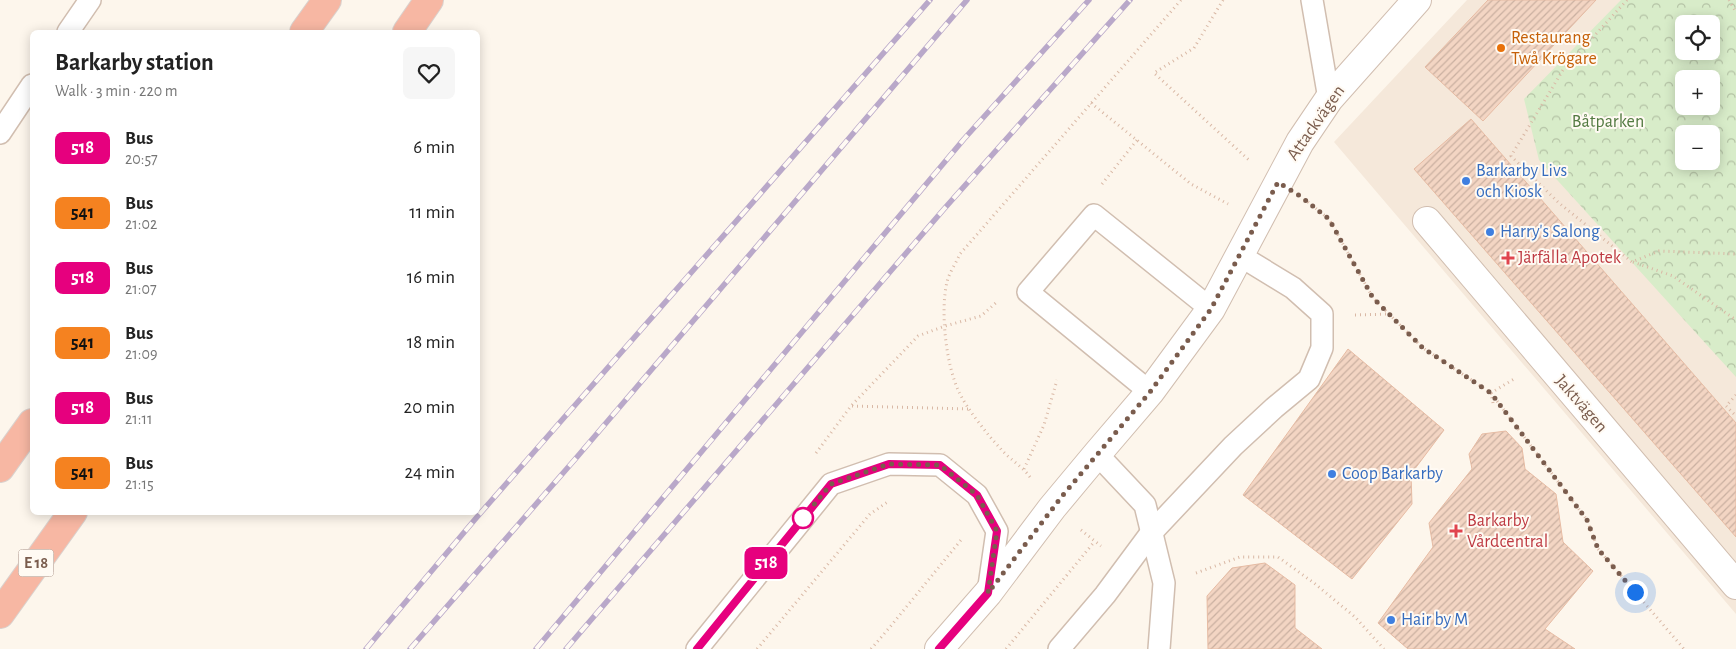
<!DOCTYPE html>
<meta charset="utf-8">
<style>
:root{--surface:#fff;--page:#f6f6f6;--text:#222;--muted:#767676}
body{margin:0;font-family:"Alegreya Sans",sans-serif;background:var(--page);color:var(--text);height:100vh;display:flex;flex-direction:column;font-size:19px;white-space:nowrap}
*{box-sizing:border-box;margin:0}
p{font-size:16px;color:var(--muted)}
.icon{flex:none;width:28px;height:28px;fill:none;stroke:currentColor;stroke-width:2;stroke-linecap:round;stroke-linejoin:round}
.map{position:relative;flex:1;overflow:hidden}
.drawer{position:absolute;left:30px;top:30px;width:450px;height:485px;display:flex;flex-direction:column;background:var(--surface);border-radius:8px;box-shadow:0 2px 12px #0003}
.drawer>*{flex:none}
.badge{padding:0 10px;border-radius:8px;font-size:18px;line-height:32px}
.buttons{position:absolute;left:1675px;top:15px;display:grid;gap:10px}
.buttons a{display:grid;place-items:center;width:45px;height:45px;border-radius:8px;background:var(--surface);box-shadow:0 2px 12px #0003;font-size:25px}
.you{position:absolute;width:25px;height:25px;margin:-12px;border:4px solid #fff;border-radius:50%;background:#1a73e8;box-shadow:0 0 0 8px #1a73e833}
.map>.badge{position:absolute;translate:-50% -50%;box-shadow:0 0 0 2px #fff}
.round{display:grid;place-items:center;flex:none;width:52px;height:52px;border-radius:8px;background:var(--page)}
.head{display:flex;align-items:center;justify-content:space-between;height:85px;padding:0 25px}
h1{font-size:24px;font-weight:700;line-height:38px}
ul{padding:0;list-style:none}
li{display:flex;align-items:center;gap:15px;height:65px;padding:0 25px}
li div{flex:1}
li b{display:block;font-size:19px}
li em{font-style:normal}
li .badge{min-width:55px;font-weight:700;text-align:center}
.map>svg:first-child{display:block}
.residential{fill:#f5e8da;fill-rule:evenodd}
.park{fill:url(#park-crowns);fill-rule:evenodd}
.building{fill:url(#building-hatch);stroke:#e6bba3}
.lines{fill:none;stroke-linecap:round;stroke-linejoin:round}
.service-casing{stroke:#d1beb0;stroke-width:24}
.minor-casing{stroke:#d1beb0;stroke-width:30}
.motorway-casing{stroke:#dad1cd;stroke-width:30}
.path{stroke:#d9b8a5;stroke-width:3;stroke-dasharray:1 4;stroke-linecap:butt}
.service{stroke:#fff;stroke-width:21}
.minor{stroke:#fff;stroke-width:28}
.motorway{stroke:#f7b7a3;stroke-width:28}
.rail-casing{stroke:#b9a8c9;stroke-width:5.5}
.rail{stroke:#fffaf3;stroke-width:4;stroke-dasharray:11;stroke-linecap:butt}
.line-casing{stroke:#fff;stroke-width:11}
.line{stroke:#e6007e;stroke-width:8}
.walk{stroke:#7a5c4d;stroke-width:5;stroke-dasharray:0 9}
.food-dot{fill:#e8710a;stroke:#fffaf3;stroke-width:2}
.shop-dot{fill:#3f7fe0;stroke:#fffaf3;stroke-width:2}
.health-dot{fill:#e0444e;stroke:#fffaf3;stroke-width:2}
.stop-dot{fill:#fff;stroke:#e6007e;stroke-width:2.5}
.labels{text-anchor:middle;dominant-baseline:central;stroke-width:4;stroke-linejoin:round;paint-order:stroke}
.shield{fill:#fffaf3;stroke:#a28b7f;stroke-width:1}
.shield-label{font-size:16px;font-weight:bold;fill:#7a5c4d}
.food-label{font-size:18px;fill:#c56008;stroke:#fffaf3;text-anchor:start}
.park-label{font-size:18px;fill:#537a41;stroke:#fffaf3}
.street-label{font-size:18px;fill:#7a5c4d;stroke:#fffaf3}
.shop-label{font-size:18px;fill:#366cbe;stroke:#fffaf3;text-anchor:start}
.health-label{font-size:18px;fill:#be3a42;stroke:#fffaf3;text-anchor:start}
</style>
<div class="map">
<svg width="1736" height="649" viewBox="0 0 1736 649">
<defs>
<pattern id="park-crowns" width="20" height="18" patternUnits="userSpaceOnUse" patternTransform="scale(1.25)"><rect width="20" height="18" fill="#d8ecc9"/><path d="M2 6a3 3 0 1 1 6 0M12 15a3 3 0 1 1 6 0" fill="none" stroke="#b4c2a5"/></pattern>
<pattern id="building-hatch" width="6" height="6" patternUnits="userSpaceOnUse" patternTransform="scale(1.25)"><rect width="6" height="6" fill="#f3d5c3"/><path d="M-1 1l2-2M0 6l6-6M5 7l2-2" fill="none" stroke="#cab0a1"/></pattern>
</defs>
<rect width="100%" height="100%" fill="#fdf6ec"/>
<path class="residential" d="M1467 0H1736V614L1334 142ZM1684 24H1711V51H1684ZM1684 79H1711V106H1684ZM1684 134H1711V161H1684Z"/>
<path class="park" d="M1621 0H1736V377L1539 160 1524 99ZM1684 24H1711V51H1684ZM1684 79H1711V106H1684ZM1684 134H1711V161H1684Z"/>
<g class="building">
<polygon points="1488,0 1596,0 1483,121 1425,67"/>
<polygon points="1471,119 1736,423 1736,537 1414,169"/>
<polygon points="1348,349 1444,430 1411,474 1412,504 1352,579 1243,495"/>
<polygon points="1506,431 1522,448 1525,469 1556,494 1563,542 1593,571 1545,629 1575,649 1408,649 1378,623 1433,547 1429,523 1472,469 1469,454 1482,434"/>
<polygon points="1265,563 1295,585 1295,628 1322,649 1208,649 1207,596 1232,568"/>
</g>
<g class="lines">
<g class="service-casing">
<g id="service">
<polyline points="1312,0 1329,99"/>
<polyline points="68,32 90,0"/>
<polyline points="0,133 32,85"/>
<polyline points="1150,392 1028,292 1094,215 1211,309"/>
<polyline points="1097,454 1145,505 1164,583 1159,649"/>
<polyline points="697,649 831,484 889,464 940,465 977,495 997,531 988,593"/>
<polyline points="1059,649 1105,595 1151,533 1233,446 1274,408 1309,379 1322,348 1322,314 1293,288 1239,255"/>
</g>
</g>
<g class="minor-casing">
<g id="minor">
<polyline points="1427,221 1736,585"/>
<polyline points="939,649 988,593 1052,508 1097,454 1150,392 1211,309 1300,142 1329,99 1417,0"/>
</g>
</g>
<g class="motorway-casing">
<g id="motorway">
<polyline points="304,32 327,0"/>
<polyline points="407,32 429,0"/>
<polyline points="0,468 32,423"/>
<polyline points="0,614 73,512"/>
</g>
</g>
<g class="path">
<polyline points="1223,0 1194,48 1154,73 1250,161"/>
<polyline points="1627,0 1563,70 1511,156 1559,203 1632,262 1659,251 1736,254"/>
<polyline points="1729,0 1736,12"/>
<polyline points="1091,103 1191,184 1228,204"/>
<polyline points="1102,184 1137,140"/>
<polyline points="1308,202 1329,219 1373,298 1423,348 1491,393 1587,520 1598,549 1684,649"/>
<polyline points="1633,262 1673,276 1736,320"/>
<polyline points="1355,315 1389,314"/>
<polyline points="1736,395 1726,406 1736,416"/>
<polyline points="1493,403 1491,393 1514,379"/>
<polyline points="852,406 971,409"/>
<polyline points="816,453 851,406 918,336 945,326 981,316 998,301"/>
<polyline points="1024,469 1044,425 1057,380"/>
<path d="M1030 477C1022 466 1009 459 1000 448 987 434 967 409 959 392 946 365 940 311 947 282 949 273 956 263 960 254L1181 0"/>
<polyline points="1081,530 1101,546"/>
<polyline points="1196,573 1240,557 1278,557 1314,583 1355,617 1384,649"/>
<polyline points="757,649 870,514 889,501"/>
<polyline points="871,649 890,627 961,540"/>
<polyline points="1006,649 1095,541"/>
</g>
<use href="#service" class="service"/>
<use href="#minor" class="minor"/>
<use href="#motorway" class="motorway"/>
<g class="rail-casing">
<g id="rail">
<polyline points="366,649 477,517 930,0"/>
<polyline points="410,649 577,457 967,0"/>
<polyline points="536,649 964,139 1089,0"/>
<polyline points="566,649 944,209 1130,0"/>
</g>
</g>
<use href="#rail" class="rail"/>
</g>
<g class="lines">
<g class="line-casing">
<polyline id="line" points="697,649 831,484 889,464 940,465 977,495 997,531 988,593 939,649"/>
</g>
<use href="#line" class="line"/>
<polyline class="walk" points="803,518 831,484 889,464 940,465 977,495 997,531 988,593 1063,495 1150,392 1211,309 1278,182 1300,196 1329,219 1373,298 1423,348 1491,393 1587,520 1598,549 1635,592"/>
</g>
<circle class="food-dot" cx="1501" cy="48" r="5"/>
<g class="shop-dot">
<circle cx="1466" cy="181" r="5"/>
<circle cx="1490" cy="232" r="5"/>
<circle cx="1332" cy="474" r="5"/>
<circle cx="1391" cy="620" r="5"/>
</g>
<g class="health-dot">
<path d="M1505.5 250.5h5v5h5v5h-5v5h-5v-5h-5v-5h5z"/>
<path d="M1453.5 523.5h5v5h5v5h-5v5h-5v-5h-5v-5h5z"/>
</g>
<circle class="stop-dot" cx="803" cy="518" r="10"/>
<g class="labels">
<rect class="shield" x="18.5" y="549.5" width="35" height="27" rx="4"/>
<g class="shield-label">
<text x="36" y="563">E 18</text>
</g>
<g class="food-label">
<text x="1511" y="38">Restaurang<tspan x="1511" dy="21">Twå Krögare</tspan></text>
</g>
<g class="park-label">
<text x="1608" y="122">Båtparken</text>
</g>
<g class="street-label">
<text transform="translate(1316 123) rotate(-55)">Attackvägen</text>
<text transform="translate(1581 404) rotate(49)">Jaktvägen</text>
</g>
<g class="shop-label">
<text x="1476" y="171">Barkarby Livs<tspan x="1476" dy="21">och Kiosk</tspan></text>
<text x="1500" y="232">Harry's Salong</text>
<text x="1342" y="474">Coop Barkarby</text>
<text x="1401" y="620">Hair by M</text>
</g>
<g class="health-label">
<text x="1518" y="258">Järfälla Apotek</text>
<text x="1467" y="521">Barkarby<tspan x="1467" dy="21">Vårdcentral</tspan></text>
</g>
</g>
</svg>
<div class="buttons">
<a><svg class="icon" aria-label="locate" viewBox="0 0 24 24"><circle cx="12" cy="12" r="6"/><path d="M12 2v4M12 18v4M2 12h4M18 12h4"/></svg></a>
<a>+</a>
<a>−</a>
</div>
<div class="you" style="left:1635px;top:592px"></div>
<b class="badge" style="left:766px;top:563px;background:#e6007e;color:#fff">518</b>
<section class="drawer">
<div class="head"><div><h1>Barkarby station</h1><p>Walk · 3 min · 220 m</p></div><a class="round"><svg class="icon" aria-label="heart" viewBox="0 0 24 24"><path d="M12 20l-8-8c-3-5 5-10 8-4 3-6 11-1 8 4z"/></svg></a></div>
<ul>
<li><span class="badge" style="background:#e6007e;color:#fff">518</span><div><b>Bus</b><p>20:57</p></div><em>6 min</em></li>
<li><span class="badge" style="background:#f58220;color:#111">541</span><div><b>Bus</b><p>21:02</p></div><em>11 min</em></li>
<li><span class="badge" style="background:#e6007e;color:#fff">518</span><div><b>Bus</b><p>21:07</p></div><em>16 min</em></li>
<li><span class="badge" style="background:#f58220;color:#111">541</span><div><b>Bus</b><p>21:09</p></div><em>18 min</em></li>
<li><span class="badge" style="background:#e6007e;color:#fff">518</span><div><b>Bus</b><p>21:11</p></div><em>20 min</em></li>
<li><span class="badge" style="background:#f58220;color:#111">541</span><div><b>Bus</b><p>21:15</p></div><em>24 min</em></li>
</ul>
</section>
</div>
